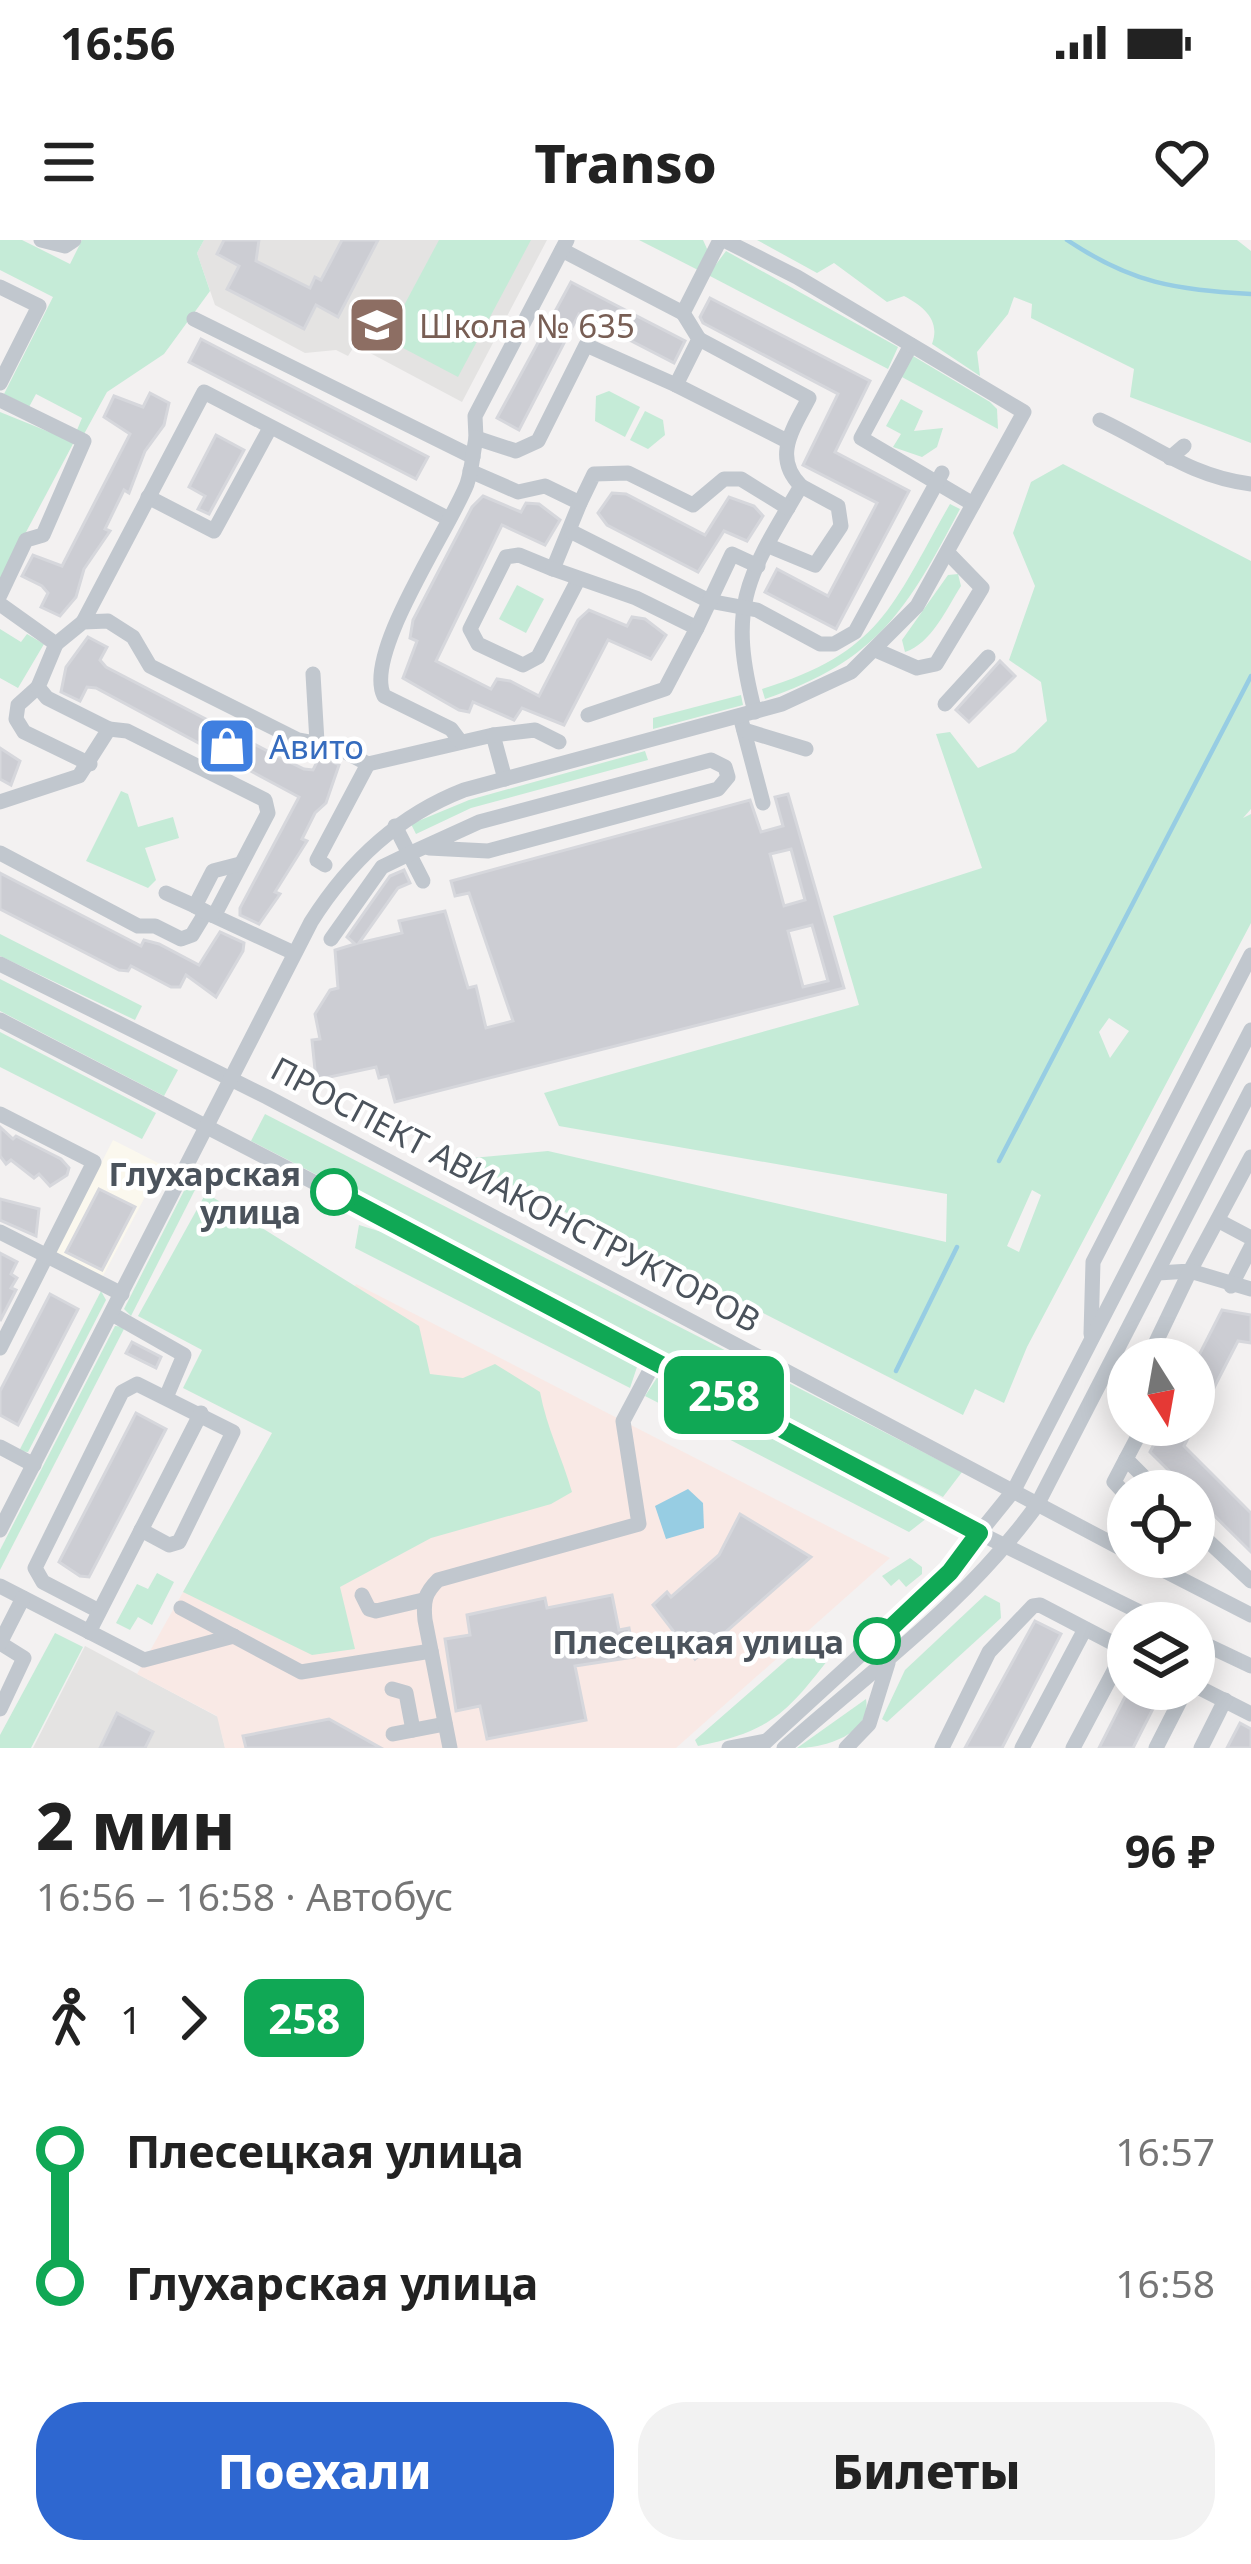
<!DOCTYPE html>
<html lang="ru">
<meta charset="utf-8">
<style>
:root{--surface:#fff;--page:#f2f2f2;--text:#222;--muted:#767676;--accent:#2e67d0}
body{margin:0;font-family:"Noto Sans",sans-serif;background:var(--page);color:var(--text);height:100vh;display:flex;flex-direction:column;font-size:45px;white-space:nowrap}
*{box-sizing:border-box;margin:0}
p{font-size:39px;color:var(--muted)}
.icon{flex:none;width:66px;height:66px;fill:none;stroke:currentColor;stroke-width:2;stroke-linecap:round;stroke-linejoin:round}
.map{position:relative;height:1508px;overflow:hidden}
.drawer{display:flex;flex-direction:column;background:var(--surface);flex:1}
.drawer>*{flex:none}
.badge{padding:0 24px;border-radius:18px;font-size:42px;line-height:78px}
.needle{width:78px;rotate:169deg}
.fabs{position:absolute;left:1107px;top:1098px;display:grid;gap:24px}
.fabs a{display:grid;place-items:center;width:108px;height:108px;border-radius:50%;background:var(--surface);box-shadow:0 6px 30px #0003;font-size:60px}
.map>.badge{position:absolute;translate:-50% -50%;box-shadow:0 0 0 6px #fff}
.legs{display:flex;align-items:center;gap:18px;height:132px;padding:0 36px;font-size:39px}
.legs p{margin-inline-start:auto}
.headline{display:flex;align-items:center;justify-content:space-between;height:204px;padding:0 36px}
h1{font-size:66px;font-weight:800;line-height:90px}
.cta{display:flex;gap:24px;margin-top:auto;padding:24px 36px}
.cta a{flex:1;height:138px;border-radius:48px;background:var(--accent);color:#fff;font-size:48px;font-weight:800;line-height:138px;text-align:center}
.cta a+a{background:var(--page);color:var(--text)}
ul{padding:0 36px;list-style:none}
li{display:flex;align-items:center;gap:42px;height:132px;font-size:45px}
li i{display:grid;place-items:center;width:18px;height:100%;margin:0 15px;background:currentColor}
li i::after{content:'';width:30px;height:30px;margin:-15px;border:9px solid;border-radius:50%;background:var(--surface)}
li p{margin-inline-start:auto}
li:first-child i{background:linear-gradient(#0000 50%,currentColor 0)}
li:last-child i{background:linear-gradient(currentColor 50%,#0000 0)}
.status{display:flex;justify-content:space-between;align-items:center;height:84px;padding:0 60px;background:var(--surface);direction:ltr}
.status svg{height:33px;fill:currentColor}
header{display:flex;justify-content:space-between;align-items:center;height:156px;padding:0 36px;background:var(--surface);font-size:54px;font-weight:800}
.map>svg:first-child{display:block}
.commercial{fill:#fbf8ee}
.education{fill:#e4e3e2}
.medical{fill:#f9e9e5}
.green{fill:#c5ebd7;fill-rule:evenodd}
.water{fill:#97cde3}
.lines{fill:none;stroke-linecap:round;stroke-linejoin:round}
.stream{stroke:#97cde3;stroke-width:4.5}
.building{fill:#cccdd3;stroke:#d6d7dc;stroke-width:3;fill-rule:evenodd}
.minor{stroke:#c1c7ce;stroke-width:15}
.line-1-casing{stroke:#fff;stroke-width:27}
.line-1{stroke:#10a855;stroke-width:18}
.stop-1-dot{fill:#fff;stroke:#10a855;stroke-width:6}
.labels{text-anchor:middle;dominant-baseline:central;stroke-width:9;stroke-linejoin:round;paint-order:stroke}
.education-label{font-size:33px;fill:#785e54;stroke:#fff;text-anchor:start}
.shop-label{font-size:33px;fill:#366cbe;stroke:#fff;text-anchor:start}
.stop-label{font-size:33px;font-weight:bold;fill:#4b535c;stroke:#fff;text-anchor:end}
.street-label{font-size:33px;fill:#4b535c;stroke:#fff}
</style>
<div class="status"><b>16:56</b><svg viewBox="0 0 49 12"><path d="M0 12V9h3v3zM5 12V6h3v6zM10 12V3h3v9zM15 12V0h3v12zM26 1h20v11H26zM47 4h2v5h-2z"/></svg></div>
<header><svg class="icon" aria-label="menu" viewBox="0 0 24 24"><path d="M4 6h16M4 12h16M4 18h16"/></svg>Transo<svg class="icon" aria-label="heart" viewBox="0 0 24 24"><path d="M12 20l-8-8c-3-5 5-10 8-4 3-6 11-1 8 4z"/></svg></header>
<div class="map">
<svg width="1251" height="1508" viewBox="0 0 1251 1508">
<rect width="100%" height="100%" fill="#f3f1f1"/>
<polygon class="commercial" points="113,900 162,925 96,1049 50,1023"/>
<g class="education">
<polygon points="204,0 547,0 462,162 355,105 348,116 336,110 305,113 215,65 197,13"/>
<polygon points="85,1406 218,1477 225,1508 33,1508"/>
</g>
<polygon class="medical" points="356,1044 890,1318 676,1508 225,1508 217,1476 137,1434"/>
<g class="green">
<polygon points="0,0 22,0 70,24 82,0 204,0 197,13 210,51 164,114 107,152 84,194 77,190 82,178 36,154 29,167 4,154 53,57 0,30"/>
<polygon points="439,0 531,0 458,137 386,99"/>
<polygon points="639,0 703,0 708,11 698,30"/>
<path d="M757 0H1237L1251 11V203L1130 157 1134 129 1031 78 1032 64 1014 57 1008 74 977 112 980 136 932 104C941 80 923 66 904 56L887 62 834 23 817 33Z"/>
<polygon points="726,11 898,107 888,129 708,35"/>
<polygon points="913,116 990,162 997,169 998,189 900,136"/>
<polygon points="609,151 640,167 625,197 595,181 596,156"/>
<polygon points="901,159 923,171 914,191 943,188 937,207 922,217 893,207 901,194 886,186"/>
<polygon points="645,171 663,180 665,195 648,209 630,200"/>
<polygon points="0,172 74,202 0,341"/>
<path d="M1063 224 1251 321V569L1243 578 1251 574V683L1027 1107 1004 1163 975 1149 963 1175 461 919 548 911 946 1002 947 954 559 886 544 853 859 765 833 676 982 628 936 494 950 492 978 528 1015 512 1047 481 1041 442 1009 420 1035 346 1013 293 1031 242ZM1109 778 1129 791 1110 818 1099 792ZM1032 950 1041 955 1019 1012 1007 1006Z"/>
<path d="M950 264 960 269C907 370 877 421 765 459L762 449C882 412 892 365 950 264Z"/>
<path d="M958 334 961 346C947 368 931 404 905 412L902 400 948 335Z"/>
<polygon points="517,345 544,359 526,393 499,379"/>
<polygon points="0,389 21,402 27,394 44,404 18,448 0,438"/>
<polygon points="741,455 743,465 653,489 653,478"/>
<polygon points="645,511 648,520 471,568 416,594 411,584 469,560"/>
<polygon points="121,551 128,554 138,587 173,577 179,598 145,608 156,640 148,648 86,621"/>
<polygon points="0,694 142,766 135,780 0,716"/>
<polygon points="0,739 178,830 164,856 0,771"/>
<polygon points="0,792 156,873 142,899 0,827"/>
<polygon points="265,874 962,1232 943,1257 251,901"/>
<polygon points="192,935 200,940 131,1076 124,1069"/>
<path d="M206 953 419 1086 430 1134 463 1138 495 1124 540 1152C547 1189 562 1217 572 1252L551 1264 431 1298 340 1347 355 1409 312 1415 183 1352 272 1193 183 1148 202 1110 138 1076Z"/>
<polygon points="359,985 401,998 639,1121 630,1148 355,1008"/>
<polygon points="101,1051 106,1060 28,1212 19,1211"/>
<polygon points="115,1086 125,1087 0,1330 0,1310"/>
<path d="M660 1133C751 1179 837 1231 927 1278L909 1292 645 1156Z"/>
<polygon points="910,1318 922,1327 922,1334 906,1347 899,1339 891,1346 882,1336"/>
<polygon points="157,1333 174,1342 152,1385 138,1377 130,1390 116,1383 137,1344 148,1349"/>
<polygon points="985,1355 1000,1363 1001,1378 887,1482 882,1479 905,1430"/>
<polygon points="55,1393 83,1407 31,1508 0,1508 0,1495"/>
<path d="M807 1402 814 1410 821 1404 831 1416C786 1474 771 1491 698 1506L695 1500Z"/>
<path d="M866 1459C872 1494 825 1508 797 1508Z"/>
</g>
<polygon class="water" points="688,1249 703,1263 704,1288 666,1299 655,1266"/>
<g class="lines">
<g class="stream">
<path d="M1067 0C1133 44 1174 49 1251 54"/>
<polyline points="999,921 1251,436"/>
<polyline points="896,1131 957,1007"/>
</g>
</g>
<g class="building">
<polygon points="224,0 259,0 256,21 310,48 315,37 321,40 342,0 378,0 338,77 316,65 304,89 227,49 239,26 217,14"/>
<polygon points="571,42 685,101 674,123 579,74 519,190 497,178"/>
<polygon points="710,58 870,141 835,212 909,251 836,389 765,352 777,329 828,356 877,263 803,225 838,154 703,83 700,77"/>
<polygon points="201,99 428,217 416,239 189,122"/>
<polygon points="150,153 169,163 164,185 145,211 129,253 124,250 105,289 110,291 84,329 76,357 60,376 41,367 48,353 42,346 22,336 33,315 62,326 130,194 104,177 114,156 143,167"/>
<polygon points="216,195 244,210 209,274 198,269 205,256 189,247"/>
<polygon points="612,253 626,254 705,295 729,257 754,266 763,276 747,301 724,291 698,332 607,285 598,273"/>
<polygon points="483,256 521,272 526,263 539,264 560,280 545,305 502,285 436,421 491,449 497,439 510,441 539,456 578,380 589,370 627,386 632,377 645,379 666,395 651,419 608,400 564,485 522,468 514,480 473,462 469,472 459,470 403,438 417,401 410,398 413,380 472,267"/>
<polygon points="88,397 107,407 100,420 106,427 277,516 304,529 313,530 320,516 339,525 326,563 315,573 302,599 307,601 275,652 280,654 259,684 240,675 240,668 299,557 96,448 87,447 80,461 61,452 66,427"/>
<polygon points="1000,421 1015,436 969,482 956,470"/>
<polygon points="0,508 20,521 11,545 0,539"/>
<path d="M788 554 844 748 395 862 388 836 379 838 376 827 316 840 312 800 320 799 315 774 330 750 338 748 335 710 355 704 347 697 390 636 404 630 410 643 398 648 359 703 402 693 399 681 445 671 468 748 476 746 486 788 513 781 469 653 455 656 451 641 750 560 761 592 783 586 775 557ZM791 609 805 660 784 666 770 614ZM812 685 828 741 803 747 788 691Z"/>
<polygon points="0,633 141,706 144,700 159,704 199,725 220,692 244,703 243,711 216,757 186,735 180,747 171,747 131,726 128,731 119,730 0,669"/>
<polygon points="0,887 13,899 16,896 61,919 69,928 67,935 50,946 39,934 34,938 11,920 6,924 0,916"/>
<polygon points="99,949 135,967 102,1030 66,1012"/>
<polygon points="0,959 39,969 36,996 0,980"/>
<polygon points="0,1013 17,1022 11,1034 17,1038 11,1048 16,1050 0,1081"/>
<polygon points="50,1054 78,1069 18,1185 0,1175 0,1151"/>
<polygon points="1222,1070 1251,1075 1251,1103 1238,1101 1184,1206 1251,1273 1251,1312 1150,1212 1164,1185 1194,1185 1194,1125"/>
<polygon points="132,1102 161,1117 156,1128 126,1113"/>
<polygon points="136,1173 166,1189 89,1337 80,1336 59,1322"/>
<polygon points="740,1274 811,1317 695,1419 653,1365 667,1352 671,1357 719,1315"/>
<polygon points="612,1355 619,1390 629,1388 634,1417 575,1426 586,1480 487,1499 480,1466 456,1471 445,1399 470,1395 467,1375 545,1358 547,1368"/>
<polygon points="1035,1381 1061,1394 1002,1508 965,1508"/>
<polygon points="1129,1449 1163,1449 1133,1508 1099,1508"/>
<polygon points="117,1473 153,1492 145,1508 100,1508"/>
<polygon points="329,1479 381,1508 246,1508 243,1496"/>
<polygon points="1240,1483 1251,1489 1251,1508 1227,1508"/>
</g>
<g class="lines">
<g class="minor">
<polyline points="41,0 65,6 74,0"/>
<polyline points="562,10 683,73"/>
<polyline points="0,47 39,66 0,143"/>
<polyline points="194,79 473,217"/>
<path d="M699 99 809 158C793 189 772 217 801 246 746 338 727 366 755 472"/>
<polyline points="911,105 861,198 973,264"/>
<polyline points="676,145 787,201"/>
<polyline points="0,160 84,201 43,295 26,300 0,355"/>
<path d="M1100 180C1154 205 1191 237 1251 244"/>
<polyline points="476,198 475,176 567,0"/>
<polyline points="1170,218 1184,206"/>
<polyline points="470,231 518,252 545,246 580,263 553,329 519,315 506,317 470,389 478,404 523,425 538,417 578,340"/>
<polyline points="148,257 214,291 270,188"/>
<polyline points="580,263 594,234 628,233 693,265 724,239 741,239 788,268"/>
<polyline points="572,292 709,361 757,370 820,404 834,404 855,392 942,233"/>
<polyline points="769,306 815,325 841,286 838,266 801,246"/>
<polyline points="553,329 636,358 697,388 665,449 588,475"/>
<polyline points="0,364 56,404 83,382 108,381 133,397 150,426 298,500 336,507 368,524 493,495 505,539"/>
<polyline points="83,382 204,152 449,279"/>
<polyline points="697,388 732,314 758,326"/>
<polyline points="878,411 917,428 936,424 982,348 948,313"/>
<polyline points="313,434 317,502"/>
<polyline points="38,447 18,465 16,479 24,492 90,524"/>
<polyline points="945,464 988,417"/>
<polyline points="740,476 763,563"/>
<polyline points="109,489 127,491 265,560 268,573 214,676 294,713"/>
<polyline points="744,490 806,509"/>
<polyline points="493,495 535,490 559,502"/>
<path d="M460 501 451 489 384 456C363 414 449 290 467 244 472 229 473 213 476 198L516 211 538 201 586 105 676 145 699 99 683 73 720 0"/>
<polyline points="0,562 79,536 109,489 47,458 38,447 56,404"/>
<polyline points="395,586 423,641"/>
<polyline points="0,613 138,686 155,686 181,699 192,695 206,672"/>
<polyline points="325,625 317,620 368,524"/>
<polyline points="166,653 195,666"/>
<polyline points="212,675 195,666 213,631 240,624"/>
<polyline points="331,699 382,627 411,613 479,582 711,520 725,527 728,537 718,549 488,611 429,608"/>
<polyline points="0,724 267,857 1128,1312"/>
<polyline points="0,780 656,1119 979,1293 1162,1383"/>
<polyline points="0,874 94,922 0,1108"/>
<polyline points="1219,981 1251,998"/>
<polyline points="0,992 122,1054"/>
<polyline points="1158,1033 1190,1031 1251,917"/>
<polyline points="1231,1046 1251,1007"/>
<polyline points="112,1074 184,1115 167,1155"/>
<polyline points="1091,1094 1093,1022 1251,715"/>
<polyline points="1169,1119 1156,1102 1190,1031 1251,1049"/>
<polyline points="1144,1185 1126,1219 1158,1251"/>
<polyline points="0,1207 34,1225"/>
<polyline points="1126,1219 1114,1242 1128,1257"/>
<polyline points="1194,1288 1251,1341"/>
<path d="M0 1290 311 682C349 622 397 576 464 550L782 464 851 432 917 366 1024 172 797 37 724 0"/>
<polyline points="1138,1317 1251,1375"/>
<polyline points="0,1346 144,1420 234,1396"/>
<polyline points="362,1355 369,1369 376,1371 423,1360"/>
<polyline points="181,1368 301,1432 431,1411"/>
<polyline points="99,1371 43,1342 35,1328 122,1152 137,1144 233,1192 179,1302 169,1305 141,1290"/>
<polyline points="89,1392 201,1173"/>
<polyline points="1194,1399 1251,1426"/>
<polyline points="0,1403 24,1418 0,1469"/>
<polyline points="0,1403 23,1358"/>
<polyline points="1194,1445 1251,1474"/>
<polyline points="392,1449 406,1453 413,1490"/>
<polyline points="393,1494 445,1484"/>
<path d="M450 1508 425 1380C423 1361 425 1353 438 1340L639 1284 623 1181 656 1119"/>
<polyline points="729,1508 766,1501"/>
<polyline points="759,1508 938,1344 1014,1250 1251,790"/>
<path d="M784 1508C873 1429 966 1363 1037 1265L1251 850"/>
<polyline points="846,1508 869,1484 888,1423"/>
<polyline points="942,1508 989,1412 1033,1366 1040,1365 1128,1411"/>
<polyline points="1022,1508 1085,1389"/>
<polyline points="1073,1508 1125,1410"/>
<polyline points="1156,1508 1186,1449"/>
<polyline points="1201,1508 1225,1460"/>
</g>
</g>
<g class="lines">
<g class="line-1-casing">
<polyline id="line-1" points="334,952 979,1293 950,1332 877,1401"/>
</g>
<use href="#line-1" class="line-1"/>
</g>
<defs>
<g id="school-square" transform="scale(3)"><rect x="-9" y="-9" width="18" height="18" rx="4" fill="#8d6e63" stroke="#fff"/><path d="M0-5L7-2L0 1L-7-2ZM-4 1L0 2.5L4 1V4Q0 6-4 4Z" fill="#fff"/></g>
<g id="shop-square" transform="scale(3)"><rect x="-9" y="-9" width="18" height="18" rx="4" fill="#3f7fe0" stroke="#fff"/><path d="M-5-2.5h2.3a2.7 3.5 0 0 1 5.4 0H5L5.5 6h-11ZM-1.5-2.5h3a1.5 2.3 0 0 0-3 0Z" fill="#fff"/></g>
</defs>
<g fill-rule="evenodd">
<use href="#school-square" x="377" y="85"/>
<use href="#shop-square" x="227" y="506"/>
</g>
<g class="stop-1-dot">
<circle cx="334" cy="952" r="21"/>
<circle cx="877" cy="1401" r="21"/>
</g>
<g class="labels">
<g class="education-label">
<text x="419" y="85">Школа № 635</text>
</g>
<g class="shop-label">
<text x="269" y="506">Авито</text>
</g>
<g class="stop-label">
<text x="301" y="933">Глухарская<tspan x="301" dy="38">улица</tspan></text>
<text x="844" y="1401">Плесецкая улица</text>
</g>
<g class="street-label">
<text transform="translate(516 954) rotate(28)">ПРОСПЕКТ АВИАКОНСТРУКТОРОВ</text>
</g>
</g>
</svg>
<div class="fabs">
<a><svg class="needle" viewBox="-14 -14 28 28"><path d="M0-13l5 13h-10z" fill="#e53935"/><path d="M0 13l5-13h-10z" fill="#767676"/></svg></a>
<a><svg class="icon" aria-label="locate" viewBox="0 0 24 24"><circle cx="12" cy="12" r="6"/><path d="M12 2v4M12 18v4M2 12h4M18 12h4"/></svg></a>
<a><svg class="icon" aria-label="layers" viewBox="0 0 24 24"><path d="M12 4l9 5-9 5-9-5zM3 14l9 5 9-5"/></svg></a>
</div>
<b class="badge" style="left:724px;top:1155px;background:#10a855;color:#fff">258</b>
</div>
<section class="drawer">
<div class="headline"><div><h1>2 мин</h1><p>16:56 – 16:58 · Автобус</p></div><b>96 ₽</b></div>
<div class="legs"><svg class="icon" aria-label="walk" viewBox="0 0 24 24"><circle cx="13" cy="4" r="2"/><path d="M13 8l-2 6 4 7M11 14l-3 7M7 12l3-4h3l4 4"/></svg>1<svg class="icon" aria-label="forward" viewBox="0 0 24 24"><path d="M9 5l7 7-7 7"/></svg><b class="badge" style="background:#10a855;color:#fff">258</b></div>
<ul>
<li><i style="color:#10a855"></i><b>Плесецкая улица</b><p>16:57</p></li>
<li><i style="color:#10a855"></i><b>Глухарская улица</b><p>16:58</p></li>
</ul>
<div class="cta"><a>Поехали</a><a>Билеты</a></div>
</section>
